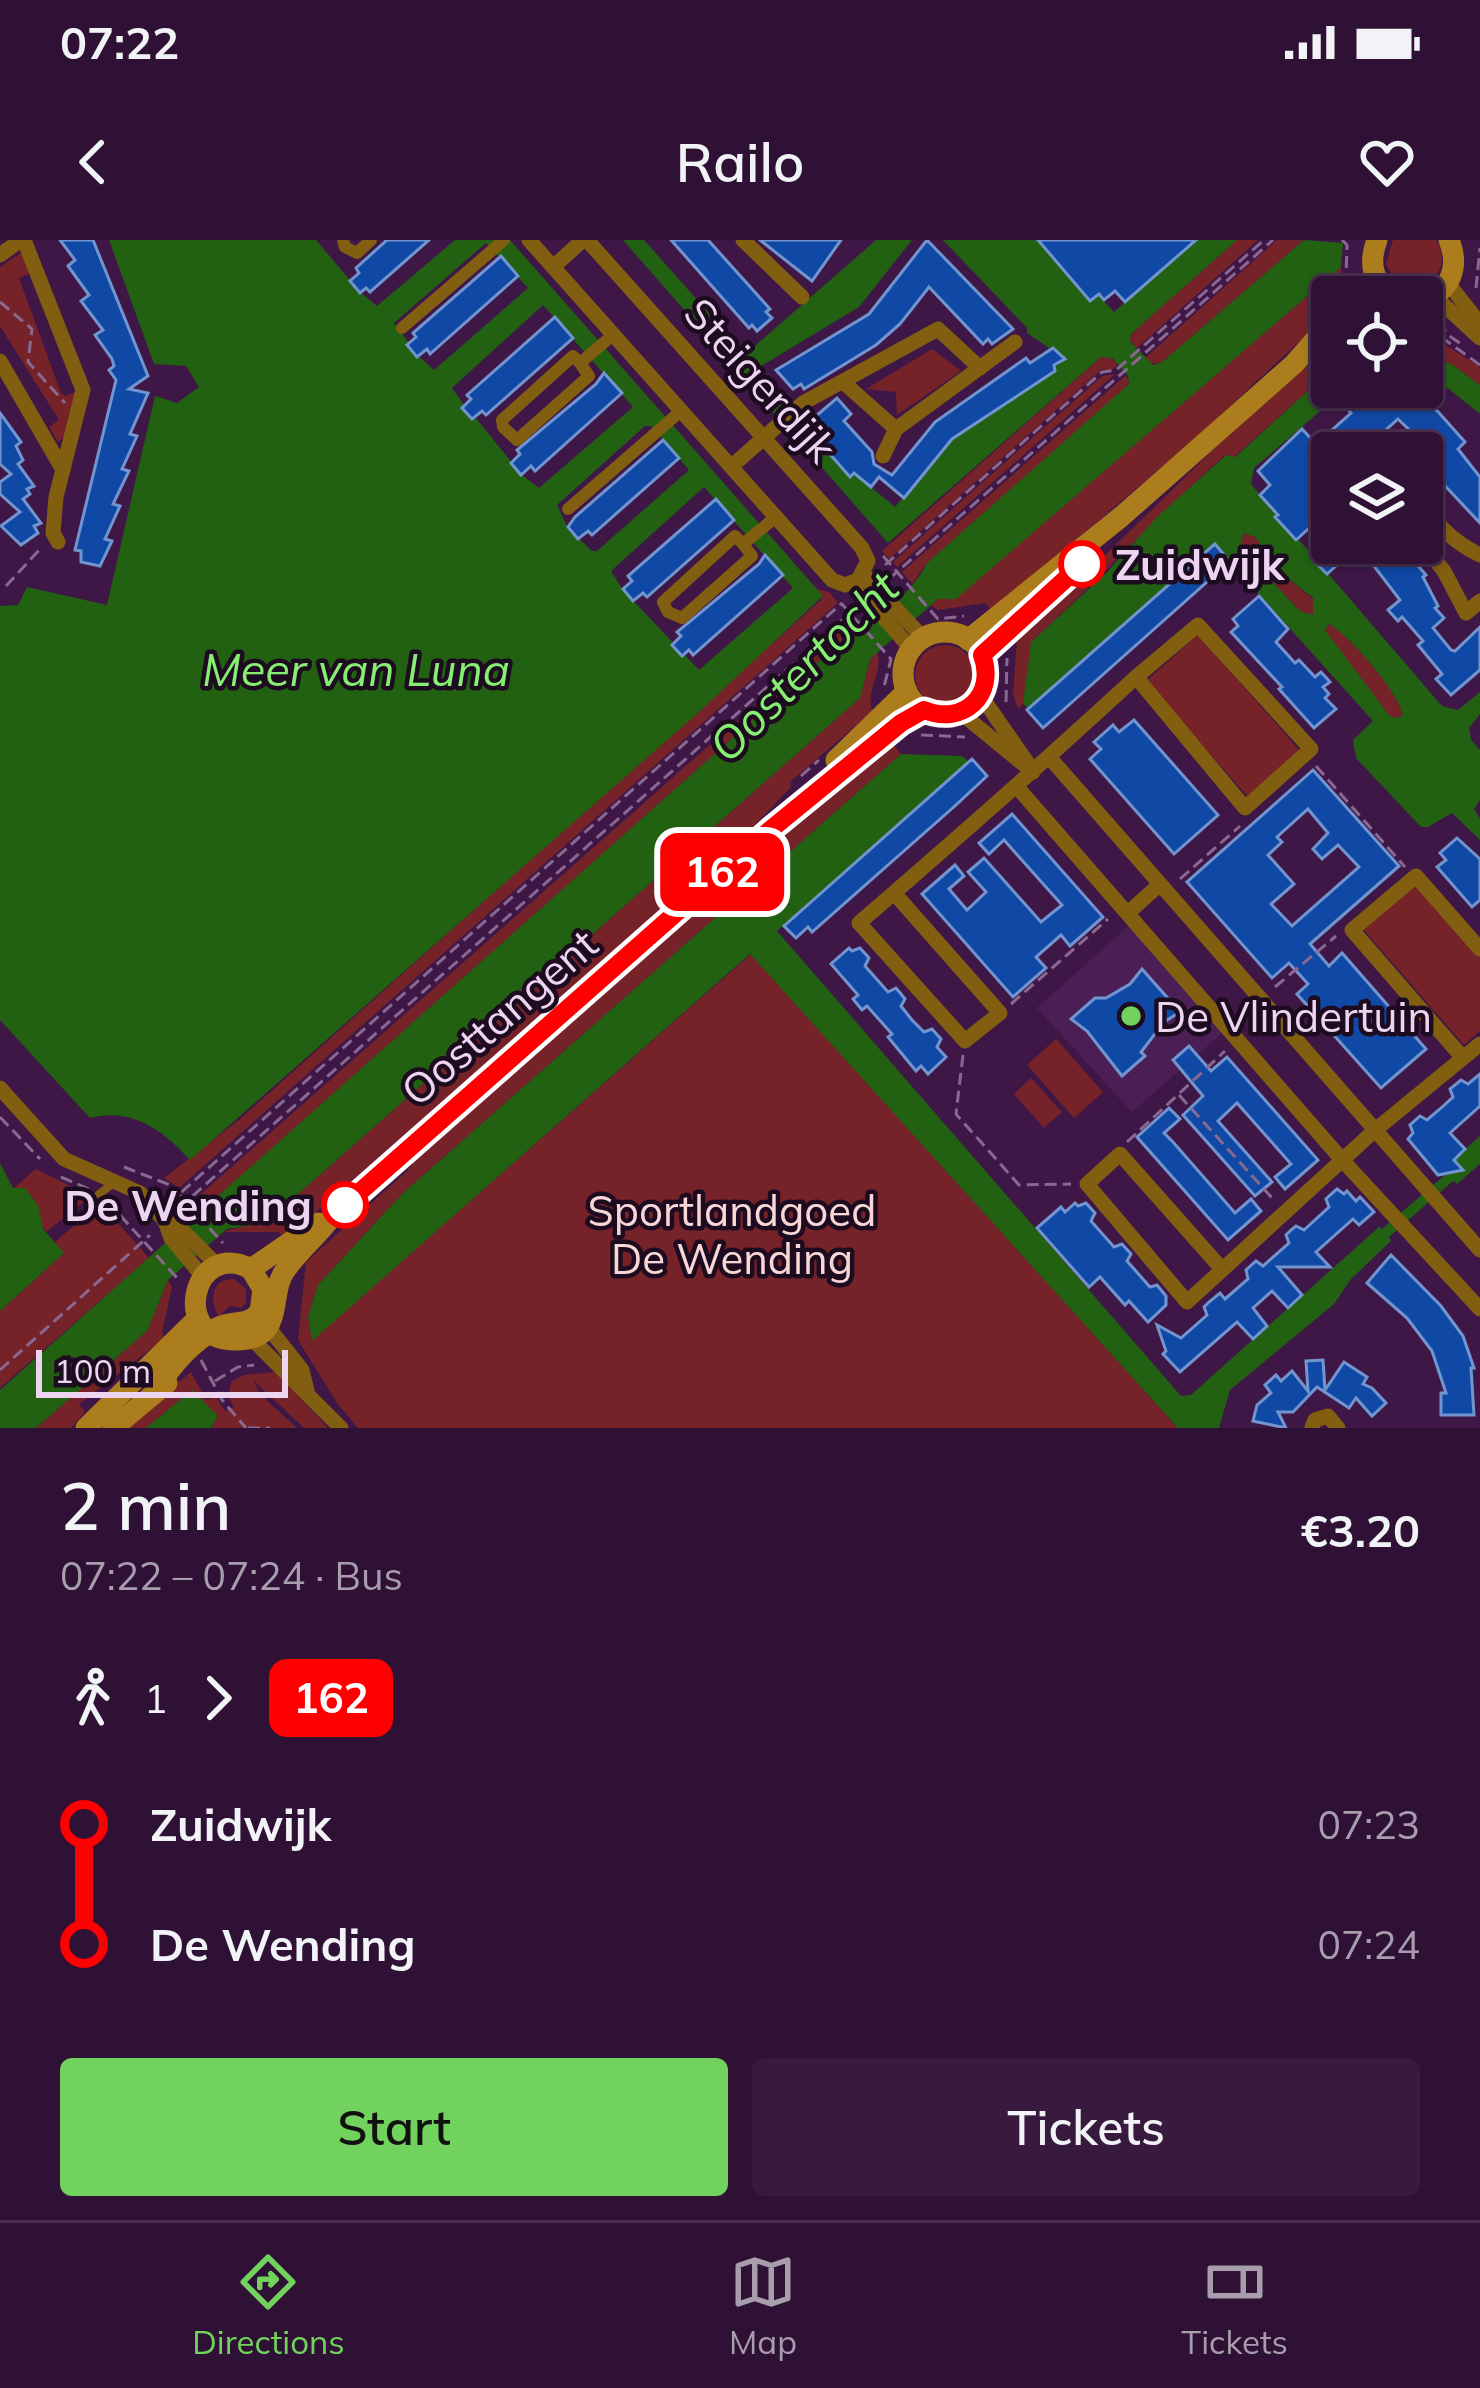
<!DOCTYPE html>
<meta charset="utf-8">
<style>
:root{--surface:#2f1135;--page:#371a3d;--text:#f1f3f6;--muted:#a79dad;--line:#4a3150;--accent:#72d25e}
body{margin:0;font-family:Mulish,sans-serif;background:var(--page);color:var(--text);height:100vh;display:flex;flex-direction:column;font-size:45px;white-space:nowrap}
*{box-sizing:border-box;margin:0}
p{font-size:39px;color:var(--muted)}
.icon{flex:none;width:66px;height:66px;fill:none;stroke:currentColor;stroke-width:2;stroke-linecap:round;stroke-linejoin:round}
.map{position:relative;height:1188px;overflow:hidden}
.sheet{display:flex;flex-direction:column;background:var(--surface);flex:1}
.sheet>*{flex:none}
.badge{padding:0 24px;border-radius:18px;font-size:42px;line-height:78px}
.fabs{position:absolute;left:1311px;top:36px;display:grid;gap:24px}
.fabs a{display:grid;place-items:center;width:132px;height:132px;border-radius:12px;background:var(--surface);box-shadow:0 3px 9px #0004,0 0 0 3px var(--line);font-size:60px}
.scale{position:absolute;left:36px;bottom:30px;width:252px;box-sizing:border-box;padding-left:12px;border:6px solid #edd5f2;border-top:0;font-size:33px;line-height:42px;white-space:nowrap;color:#edd5f2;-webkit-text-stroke:9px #1d0c20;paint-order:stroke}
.map>.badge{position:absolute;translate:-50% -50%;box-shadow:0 0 0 6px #fff}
.legs{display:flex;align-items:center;gap:18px;height:132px;padding:0 60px;font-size:39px}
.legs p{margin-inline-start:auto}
.head{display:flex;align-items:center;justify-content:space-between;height:204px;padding:0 60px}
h1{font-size:66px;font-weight:600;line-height:90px}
.button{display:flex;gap:24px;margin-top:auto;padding:24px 60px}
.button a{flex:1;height:138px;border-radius:12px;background:var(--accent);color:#111;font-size:48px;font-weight:600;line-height:138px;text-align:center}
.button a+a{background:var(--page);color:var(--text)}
ul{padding:0 60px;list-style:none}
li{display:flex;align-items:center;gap:42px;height:120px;font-size:45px}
li i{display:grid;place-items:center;width:18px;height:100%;margin:0 15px;background:currentColor}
li i::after{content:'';width:30px;height:30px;margin:-15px;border:9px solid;border-radius:50%;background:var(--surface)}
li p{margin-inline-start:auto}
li:first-child i{background:linear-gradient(#0000 50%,currentColor 0)}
li:last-child i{background:linear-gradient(currentColor 50%,#0000 0)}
.status{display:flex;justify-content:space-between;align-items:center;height:84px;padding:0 60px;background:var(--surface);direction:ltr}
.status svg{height:33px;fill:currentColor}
header{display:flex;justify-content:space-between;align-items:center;height:156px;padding:0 60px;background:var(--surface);font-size:54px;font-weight:600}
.tab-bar{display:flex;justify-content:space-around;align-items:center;height:168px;border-top:3px solid var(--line);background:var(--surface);font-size:33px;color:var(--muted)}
.tab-bar a{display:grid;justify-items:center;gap:6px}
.tab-bar .current{color:var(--accent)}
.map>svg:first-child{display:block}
.built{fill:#4b1e55}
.green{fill:#762229}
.water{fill:#216111;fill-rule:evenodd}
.building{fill:#1048a5;stroke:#7295cf;stroke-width:3;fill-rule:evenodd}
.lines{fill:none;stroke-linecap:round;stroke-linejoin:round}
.path{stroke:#8a6991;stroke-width:3;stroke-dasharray:12 6;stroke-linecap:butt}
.service{stroke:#825e11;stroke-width:8}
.pedestrian{stroke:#825e11;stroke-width:12}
.minor{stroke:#825e11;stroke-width:15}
.secondary{stroke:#ab7d1c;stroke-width:21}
.line-1-casing{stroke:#fff;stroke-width:27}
.line-1{stroke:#f00;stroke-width:18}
.stop-1-dot{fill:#fff;stroke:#f00;stroke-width:6}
.poi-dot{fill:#72d25e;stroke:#1d0c20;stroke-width:4.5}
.labels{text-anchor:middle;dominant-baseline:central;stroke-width:9;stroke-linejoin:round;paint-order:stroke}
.street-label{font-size:42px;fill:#edd5f2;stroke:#1d0c20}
.stop-label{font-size:42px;font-weight:bold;fill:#edd5f2;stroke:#1d0c20;text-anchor:start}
.poi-label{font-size:42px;fill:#edd5f2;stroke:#1d0c20;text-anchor:start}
.park-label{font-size:42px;fill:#f9d7d6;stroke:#1d0c20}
.water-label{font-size:45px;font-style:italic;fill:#86ee71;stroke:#1d0c20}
</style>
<div class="status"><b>07:22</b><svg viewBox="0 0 49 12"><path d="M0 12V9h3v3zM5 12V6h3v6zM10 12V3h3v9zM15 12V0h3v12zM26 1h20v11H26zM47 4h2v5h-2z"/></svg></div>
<header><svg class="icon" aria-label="back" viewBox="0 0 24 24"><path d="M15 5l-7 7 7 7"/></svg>Railo<svg class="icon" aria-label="heart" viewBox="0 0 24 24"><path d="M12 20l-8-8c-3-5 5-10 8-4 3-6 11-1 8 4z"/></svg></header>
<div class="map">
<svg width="1480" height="1188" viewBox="0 0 1480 1188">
<rect width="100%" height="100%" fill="#3f1747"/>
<polygon class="built" points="1135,680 1228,788 1132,872 1037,768"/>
<g class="green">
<polygon points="1237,0 1258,0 1137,108 1130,100 1132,93"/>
<polygon points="1277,0 1304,0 1162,122 1150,124 1145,118"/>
<path d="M1393 0H1436C1460 39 1404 66 1386 24Z"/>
<polygon points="22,12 32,33 19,38 61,153 65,156 76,152 64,197 58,202 49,187 59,180 0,86 0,27"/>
<polygon points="1341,27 1344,57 1332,57 1332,71 1200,194 993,371 985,363 938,370 931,365 938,359 956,358"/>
<polygon points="1422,90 1480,127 1480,145 1451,124 1422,112"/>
<path d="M1332 104V129L1234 217 1225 215C1158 275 1098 341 1031 402L1024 464 1018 469 1013 455 1017 399 1099 328 1097 323 1214 209Z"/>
<polygon points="932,109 961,131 897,175 896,152 866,149"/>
<polygon points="1109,116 1118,125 1110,131 1102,129 889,319 882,311 1101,117"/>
<polygon points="1115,134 897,327 893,322 1102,136"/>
<polygon points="1126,135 1129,142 1125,149 927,323 912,344 902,332"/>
<polygon points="1244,293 1255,297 1280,332 1313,359 1316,371 1312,375 1300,371 1244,312 1241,304"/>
<polygon points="817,349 829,352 838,363 179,948 164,938 240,879 822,359"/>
<polygon points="850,381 856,388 203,970 193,961"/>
<path d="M1329 384C1350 396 1399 453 1403 476L1394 478 1389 475 1328 398 1325 390Z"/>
<polygon points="1198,395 1300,511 1248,557 1146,441"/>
<circle cx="945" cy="435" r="30"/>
<path d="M877 412C884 432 864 451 873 471L790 542 791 547 732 609 286 998 278 992H223L271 978 860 458 870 419Z"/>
<polygon points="889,499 901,514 403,953 318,1045 308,1077 312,1100 751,714 1178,1188 358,1188 337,1163 298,1100 306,1022 407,931 419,915"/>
<polygon points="1414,642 1480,716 1480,791 1464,805 1362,688"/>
<polygon points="1056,799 1103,852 1074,878 1027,825"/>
<polygon points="1031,838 1062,872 1044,888 1014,854"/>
<polygon points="36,929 91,956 46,992 14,948"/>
<polygon points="100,963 149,1018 0,1148 0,1071 63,1014 55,1002"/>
<path d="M234 1039 246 1049V1063L241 1068 230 1066 219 1076C209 1060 211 1039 234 1039Z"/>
<polygon points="168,1040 172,1047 162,1092 164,1099 79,1164 85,1172 71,1188 36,1188 147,1091"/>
<polygon points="191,1132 206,1160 216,1157 225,1171 234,1167 228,1157 231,1142 244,1135 276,1132 328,1188 304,1188 253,1140 261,1155 297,1188 211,1188 214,1185 211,1173 191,1151 146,1188 124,1188"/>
</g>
<g class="water">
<path d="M109 0H316L360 52 377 66 455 0H510L823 356 699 472 190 920C163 890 132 867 90 878L0 780V366L18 365 27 347 107 365 155 156 177 163 199 147 186 126 154 124ZM486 3 528 48 434 130 407 106 409 103 394 83ZM543 65 633 167 539 248 521 234 475 177 472 179 462 168 464 165 452 148ZM645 186H651L689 230 597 311H592L568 288 557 265ZM704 247 793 348 699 430 623 350 611 331Z"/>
<path d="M623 0H644L741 109 748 112 876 0H912L859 67 758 128 826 201 822 205 849 236 854 233 895 267 952 199 1024 149 1034 146 1033 143 1054 132 1053 129 1065 119 1027 93V88L943 0H1037L1090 61 1098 55 1114 72 1196 0H1237L1131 94 1130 101 1153 125 1162 122 1304 0 1343 3 1341 27 956 359H938L870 419 860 458 271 978 259 984 227 989 168 1040 147 1091 36 1188H0V1150L856 388C882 378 915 348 927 323L1129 144 1128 136 1112 118 1101 117 888 303Z"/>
<polygon points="1422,112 1451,124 1480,145 1480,174 1449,149 1422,139"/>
<path d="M1332 129V147H1348L1254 228 1251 244 1442 466 1458 470 1480 452V474L1469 488 1471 500 1480 510V560L1474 569 1480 579V600L1452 573 1428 587H1421L1356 518 1353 500 1373 481 1214 304 1028 469 1023 463 1031 402 1107 332 1157 277 1226 215 1235 217ZM1244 293 1255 297 1280 332 1313 358V375L1300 371 1244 312 1241 304ZM1329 384C1350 396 1400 454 1403 476L1394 478 1389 475 1325 390Z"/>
<polygon points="901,514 962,516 969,522 777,691 1181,1156 1191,1155 1379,987 1382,989 1446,934 1443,929 1480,896 1480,924 1457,944 1453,941 1389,997 1391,1001 1351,1039 1334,1064 1230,1150 1219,1188 1178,1188 750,714 312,1101 308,1077 318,1045 403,953"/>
<polygon points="0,923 13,948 25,948 38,965 43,989 64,1013 0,1071"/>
<polygon points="192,1150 218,1176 211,1188 146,1188"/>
</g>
<g class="building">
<polygon points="60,0 93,0 148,136 129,149 148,153 130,194 137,196 122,229 129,231 113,264 120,266 105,299 112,301 100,326 81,322 81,311 75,310 116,140 109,130 114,126 112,119 95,95 103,90 81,61 89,55 68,26 75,20"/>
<polygon points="387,0 429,0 370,52 366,48 360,53 350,41 359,33 356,28"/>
<polygon points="671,0 708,0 770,69 766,72 772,78 757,91 752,85 749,88"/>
<polygon points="760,0 841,0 812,41"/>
<polygon points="927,0 1013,89 992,104 988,99 983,104 929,47 900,84 876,105 804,149 801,144 793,149 776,130 869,74"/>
<polygon points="1038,0 1196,0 1125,62 1115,51 1104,60 1099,54 1090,61"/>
<polygon points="501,16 518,36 430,114 427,109 417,117 407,105 416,97 413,93"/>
<polygon points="555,77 573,98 486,175 482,171 472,179 462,168 471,159 467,155"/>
<polygon points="1053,108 1065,119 1054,125 1055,131 952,199 904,258 879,237 871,247 854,233 850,237 822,205 826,201 809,182 837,158 851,174 844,181 872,212 874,224 892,235 935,182 1026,118 1030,123"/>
<polygon points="604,133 622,153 535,231 531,226 521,235 511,223 520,214 517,210 596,144"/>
<polygon points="1369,147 1402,147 1416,163 1424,156 1465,202 1458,209 1480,237 1480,283 1431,231 1442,222 1398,179 1360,213 1332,213 1332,238 1314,255 1332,274 1332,297 1317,281 1296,300 1275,277 1278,275 1260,255 1270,245 1258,231 1302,189 1316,204 1351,173 1346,167"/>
<polygon points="0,173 21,202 16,206 23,220 18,224 34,246 27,249 30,254 23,259 41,283 34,286 38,293 21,305 1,286 20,272 0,254 0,242 11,234 0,224"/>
<polygon points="663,200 679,218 592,295 588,291 578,299 568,287 575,277"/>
<polygon points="716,259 734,280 647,357 643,353 633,361 623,349 632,341 628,336"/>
<polygon points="1338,303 1398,303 1426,335 1423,337 1438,366 1435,368 1444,378 1433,388 1451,410 1455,411 1480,387 1480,430 1451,455 1436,439 1442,434 1418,405 1423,401 1402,377 1398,381 1388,370 1400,360 1374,326 1355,309 1327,334 1316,323"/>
<polygon points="1215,304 1226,317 1213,329 1217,333 1043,488 1027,470"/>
<polygon points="765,315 783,335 693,415 689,410 682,416 672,405 681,396 677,392 759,324"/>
<polygon points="1259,356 1288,389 1276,402 1295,423 1299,420 1315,437 1321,432 1330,442 1323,447 1329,454 1325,458 1336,469 1314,488 1279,449 1282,447 1231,392 1238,386 1233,379"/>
<polygon points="1134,480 1218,575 1174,614 1090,519 1101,509 1094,502 1113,485 1119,492"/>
<polygon points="972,519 987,536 956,565 812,692 808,687 796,698 784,686"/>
<path d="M1313 530 1399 626 1310 704 1329 726 1342 713 1426 809 1381 848 1297 754 1308 744 1289 723 1272 738 1187 642ZM1308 569 1328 593 1313 609 1322 619 1338 605 1359 627 1292 686 1271 664 1294 644 1268 615 1282 602 1277 597Z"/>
<polygon points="1012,574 1103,677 1070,706 1061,695 1036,717 1046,728 1013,757 922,654 955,625 964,636 949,649 967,670 986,652 968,632 984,618 1041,682 1062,665 1004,600 989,614 979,603"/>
<polygon points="1457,598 1480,619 1480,660 1472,667 1437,627 1446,620 1440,613"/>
<polygon points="849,708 852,711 860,708 869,718 865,726 888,752 896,748 901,754 905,759 901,766 912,780 924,792 932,789 941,799 937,807 946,817 928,834 921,826 916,831 888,797 892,794 867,766 862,770 853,759 858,755 831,724"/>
<polygon points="1142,729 1180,772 1164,782 1141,812 1145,816 1122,836 1087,791 1071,779 1095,758 1106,758 1130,744"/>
<polygon points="1189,806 1211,831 1227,817 1318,920 1285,949 1275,937 1291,924 1237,863 1218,881 1272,942 1255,956 1183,875 1203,856 1173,820"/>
<polygon points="1480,834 1480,866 1450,893 1465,909 1454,920 1463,930 1438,935 1408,899 1413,893 1410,885 1420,876 1427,880 1440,869 1453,857 1450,849 1461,840 1468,844"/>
<polygon points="1169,868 1180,879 1164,893 1173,902 1235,973 1251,959 1261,971 1228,1000 1137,897"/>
<polygon points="1337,949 1344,954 1347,951 1356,961 1360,957 1374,972 1359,985 1353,979 1316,1012 1330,1027 1278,1027 1302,1055 1288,1068 1272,1051 1253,1068 1267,1086 1253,1099 1237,1082 1180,1132 1163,1114 1166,1111 1157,1085 1181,1098 1207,1075 1204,1067 1209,1062 1220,1053 1225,1059 1248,1039 1246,1030 1256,1021 1263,1026 1289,1003 1286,995 1291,990 1296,986 1304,990 1329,967 1326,959"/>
<polygon points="1075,963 1078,966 1086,963 1095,973 1091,981 1114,1007 1122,1004 1131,1014 1127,1021 1150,1047 1157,1045 1166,1056 1166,1065 1148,1082 1129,1061 1125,1065 1100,1037 1089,1047 1037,988 1061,967 1065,972"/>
<polygon points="1391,1015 1441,1066 1463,1096 1474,1128 1471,1128 1474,1175 1441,1175 1441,1153 1446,1153 1432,1111 1407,1078 1367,1043"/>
<polygon points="1323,1120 1325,1150 1344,1122 1367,1137 1363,1144 1372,1148 1386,1163 1372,1176 1356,1158 1349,1168 1317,1147 1293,1172 1278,1172 1286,1188 1253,1181 1257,1165 1271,1153 1265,1145 1276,1135 1281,1141 1292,1131 1308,1151 1306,1121"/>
</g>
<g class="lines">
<g class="path">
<polyline points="1342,0 1347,5 1346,39"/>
<polyline points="1476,48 1480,8"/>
<polyline points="0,62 32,89 28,122 65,163"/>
<polyline points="1422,84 1437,82"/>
<polyline points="1435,86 1461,104"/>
<polyline points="1422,89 1439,96 1446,89"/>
<polyline points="1441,97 1480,125"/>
<polyline points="883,316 938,379 964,376"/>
<polyline points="885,325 1102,132 1116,130 1264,0"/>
<polyline points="889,339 1273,0"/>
<polyline points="6,346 41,308"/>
<polyline points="841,363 891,419 884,447"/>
<polyline points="1006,462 1007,418"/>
<polyline points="921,495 965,497"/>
<polyline points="1316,526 1405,627"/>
<polyline points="801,536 819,520"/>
<polyline points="1180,639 1240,586"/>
<polyline points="1275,747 1336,696"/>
<polyline points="1011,764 1108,679"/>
<polyline points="963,815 956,874 1019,945 1071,944"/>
<polyline points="1179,855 1273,959"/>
<polyline points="0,877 40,919"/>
<polyline points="1127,902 1225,811"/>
<polyline points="124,927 170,945 223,1003"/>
<polyline points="61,937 91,950"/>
<polyline points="108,962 178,1039"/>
<polyline points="168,964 842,363"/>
<polyline points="179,968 855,369"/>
<polyline points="201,1120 222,1160 246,1188"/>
<polyline points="0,1130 150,995"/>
<polyline points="215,1141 238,1127 254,1125"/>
<polyline points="248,1188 270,1188"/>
</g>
<polyline class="service" points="99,954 115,942"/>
<g class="pedestrian">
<polyline points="343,0 345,7 357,13 371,0"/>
<polyline points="402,88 504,0"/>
<polyline points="580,123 589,136 517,200 503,187 502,180 573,116 580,123 614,94"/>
<polyline points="568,269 682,170"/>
<polyline points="743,304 752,316 682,378 668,372 663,362 735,296 743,304 777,276"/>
</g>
<g class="minor">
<polyline points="24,0 83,150 56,257 53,293 58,302"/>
<polyline points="529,0 832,340 845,345 858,340 868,321 862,308 587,0"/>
<polyline points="743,0 802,57"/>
<polyline points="0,15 21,0"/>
<polyline points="553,27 583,0"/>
<polyline points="1448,43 1480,84"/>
<polyline points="1434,56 1480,98"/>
<polyline points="0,121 63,230"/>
<polyline points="843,142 896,189"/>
<polyline points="1384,213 1400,213"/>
<polyline points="883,216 896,189 1015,102"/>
<polyline points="732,226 803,163 938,89 980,128"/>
<path d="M1422 261C1435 284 1455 303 1480 315"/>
<polyline points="1421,303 1444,331 1466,373 1480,361"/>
<polyline points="864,334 924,399"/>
<polyline points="854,343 912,410"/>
<polyline points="981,456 1029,525"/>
<polyline points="961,473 1033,532"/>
<polyline points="1050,518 1480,1010"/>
<polyline points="1017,547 1344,922 1480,1069"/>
<path d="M894 653 1000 773 965 801 859 683C953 602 1045 521 1136 437L1245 568 1311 509 1198 385 1136 437"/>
<polyline points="1128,673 1159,645"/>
<polyline points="1463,818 1352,690 1416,636 1480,709"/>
<polyline points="0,848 64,919 140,953 165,981 171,998 203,1037"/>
<polyline points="165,981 181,989 217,1025"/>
<polyline points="1221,1028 1120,914 1087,944 1187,1062 1374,891 1480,804"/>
<polyline points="268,1087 302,1130 307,1151"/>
<polyline points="251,1098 341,1188"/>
<polyline points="1312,1188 1315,1180 1328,1176 1338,1188"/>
</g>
<g class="secondary">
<path d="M1377 0C1368 24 1373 43 1394 57"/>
<polyline points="1355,57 1375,37"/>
<path d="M1422 61C1451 51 1460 27 1449 0"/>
<circle cx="945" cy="434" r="42"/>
<polyline points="968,400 1122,276 1294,124 1332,81"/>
<polyline points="982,415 1069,334"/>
<polyline points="836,520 907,451"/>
<polyline points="251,1029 318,983"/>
<path d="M156 1150C171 1126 192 1102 217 1088 233 1079 246 1088 260 1072L263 1049 251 1029C192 998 170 1100 235 1100 286 1101 268 1056 284 1032 298 1011 319 995 334 974L770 590 901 483 924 470"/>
<polyline points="86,1188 198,1078"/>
<polyline points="113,1188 167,1143"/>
</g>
</g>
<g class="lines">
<g class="line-1-casing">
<path id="line-1" d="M345 965 770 590 901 483 924 470C963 486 997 455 982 415L1082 324"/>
</g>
<use href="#line-1" class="line-1"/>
</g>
<g class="stop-1-dot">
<circle cx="1082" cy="324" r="21"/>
<circle cx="345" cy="965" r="21"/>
</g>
<circle class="poi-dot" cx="1131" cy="776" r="12"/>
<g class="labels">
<g class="street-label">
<text transform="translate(761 140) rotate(48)">Steigerdijk</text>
<text transform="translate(499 777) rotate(-41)">Oosttangent</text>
</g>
<g class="stop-label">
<text x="1115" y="324">Zuidwijk</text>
<text x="312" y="965" text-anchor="end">De Wending</text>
</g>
<g class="poi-label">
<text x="1155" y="776">De Vlindertuin</text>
</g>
<g class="park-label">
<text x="732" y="970">Sportlandgoed<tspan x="732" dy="48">De Wending</tspan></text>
</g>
<g class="water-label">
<text transform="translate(803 426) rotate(-45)">Oostertocht</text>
<text x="356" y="429">Meer van Luna</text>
</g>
</g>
</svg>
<div class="fabs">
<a><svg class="icon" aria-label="locate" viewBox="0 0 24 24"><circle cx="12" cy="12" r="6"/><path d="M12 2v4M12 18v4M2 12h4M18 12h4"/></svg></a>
<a><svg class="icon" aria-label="layers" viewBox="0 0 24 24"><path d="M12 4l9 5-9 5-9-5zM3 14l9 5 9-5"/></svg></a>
</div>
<div class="scale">100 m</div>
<b class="badge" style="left:722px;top:632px;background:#f00;color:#fff">162</b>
</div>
<section class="sheet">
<div class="head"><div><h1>2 min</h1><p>07:22 – 07:24 · Bus</p></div><b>€3.20</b></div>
<div class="legs"><svg class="icon" aria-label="walk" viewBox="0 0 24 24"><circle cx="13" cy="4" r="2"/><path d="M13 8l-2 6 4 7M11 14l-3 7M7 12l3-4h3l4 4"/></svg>1<svg class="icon" aria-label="forward" viewBox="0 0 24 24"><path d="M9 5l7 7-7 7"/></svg><b class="badge" style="background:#f00;color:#fff">162</b></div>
<ul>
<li><i style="color:#f00"></i><b>Zuidwijk</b><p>07:23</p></li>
<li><i style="color:#f00"></i><b>De Wending</b><p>07:24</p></li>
</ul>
<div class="button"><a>Start</a><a>Tickets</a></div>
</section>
<nav class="tab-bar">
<a class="current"><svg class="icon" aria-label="directions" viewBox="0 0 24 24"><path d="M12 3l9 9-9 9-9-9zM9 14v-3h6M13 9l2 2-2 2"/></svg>Directions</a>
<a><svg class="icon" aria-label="map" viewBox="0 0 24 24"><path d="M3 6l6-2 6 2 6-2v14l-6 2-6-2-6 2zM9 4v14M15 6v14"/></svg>Map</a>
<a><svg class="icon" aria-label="tickets" viewBox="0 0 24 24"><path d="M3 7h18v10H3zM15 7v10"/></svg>Tickets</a>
</nav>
